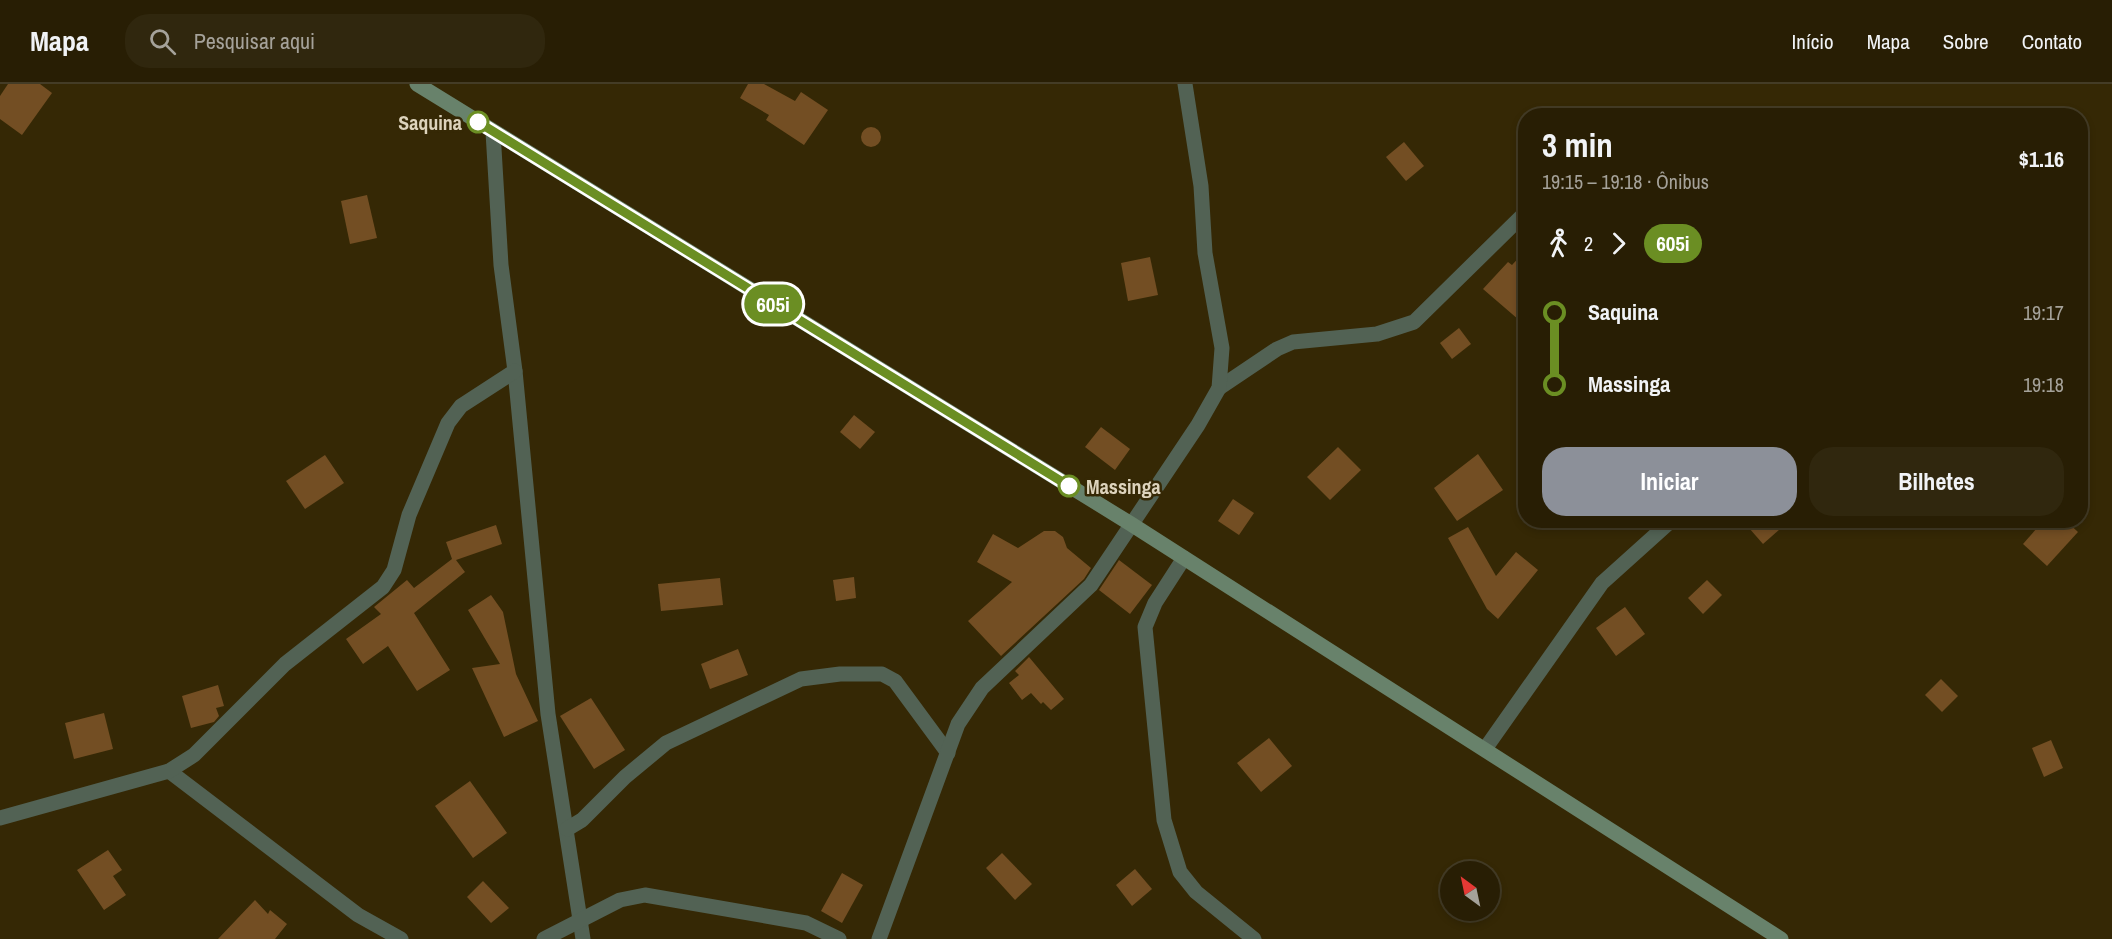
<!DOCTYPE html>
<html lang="pt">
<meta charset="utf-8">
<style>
:root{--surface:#281e04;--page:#30270e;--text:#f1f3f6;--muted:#a5a29a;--line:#443c26;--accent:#8c9099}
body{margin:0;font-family:"Archivo Narrow",sans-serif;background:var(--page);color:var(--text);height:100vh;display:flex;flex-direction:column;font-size:22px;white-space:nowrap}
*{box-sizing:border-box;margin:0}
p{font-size:20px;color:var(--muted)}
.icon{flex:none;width:33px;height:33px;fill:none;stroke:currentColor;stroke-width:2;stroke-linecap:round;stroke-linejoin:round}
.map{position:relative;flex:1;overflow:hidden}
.panel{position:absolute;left:1518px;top:24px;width:570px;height:420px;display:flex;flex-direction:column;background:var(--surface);border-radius:24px;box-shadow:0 3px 9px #0003,0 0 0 2px var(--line)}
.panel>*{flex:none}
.badge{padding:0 12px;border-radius:20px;font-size:21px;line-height:39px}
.needle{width:39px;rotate:327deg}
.controls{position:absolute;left:1440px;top:777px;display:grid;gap:12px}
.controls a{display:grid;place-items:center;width:60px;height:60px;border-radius:50%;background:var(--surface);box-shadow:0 3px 9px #0003,0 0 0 2px var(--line);font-size:30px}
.map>.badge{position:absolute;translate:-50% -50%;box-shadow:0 0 0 3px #fff}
.legs{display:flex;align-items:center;gap:9px;height:66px;padding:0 24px;font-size:20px}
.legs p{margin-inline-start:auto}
.head{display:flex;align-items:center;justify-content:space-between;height:102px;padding:0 24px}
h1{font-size:33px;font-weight:800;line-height:45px}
.cta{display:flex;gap:12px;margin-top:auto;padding:12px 24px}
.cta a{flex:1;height:69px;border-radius:24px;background:var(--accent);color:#fff;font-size:24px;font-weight:800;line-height:69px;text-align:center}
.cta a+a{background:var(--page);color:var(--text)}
ul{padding:0 24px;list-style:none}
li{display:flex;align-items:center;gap:21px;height:72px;font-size:22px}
li i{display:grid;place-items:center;width:9px;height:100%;margin:0 8px;background:currentColor}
li i::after{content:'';width:15px;height:15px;margin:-8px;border:4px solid;border-radius:50%;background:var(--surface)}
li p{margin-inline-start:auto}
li:first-child i{background:linear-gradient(#0000 50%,currentColor 0)}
li:last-child i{background:linear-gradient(currentColor 50%,#0000 0)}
header{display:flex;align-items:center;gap:36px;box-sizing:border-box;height:84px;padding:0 30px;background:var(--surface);border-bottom:2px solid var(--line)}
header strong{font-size:28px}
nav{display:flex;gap:33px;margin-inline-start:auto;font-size:21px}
.search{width:420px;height:54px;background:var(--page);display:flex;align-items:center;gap:15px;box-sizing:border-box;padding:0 21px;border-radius:24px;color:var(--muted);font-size:22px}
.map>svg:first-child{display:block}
.building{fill:#734e23}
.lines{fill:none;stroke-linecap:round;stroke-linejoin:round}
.street{stroke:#526254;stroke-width:15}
.secondary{stroke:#68826b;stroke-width:15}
.line-1-casing{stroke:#fff;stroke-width:14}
.line-1{stroke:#6b8e23;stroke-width:9}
.stop-1-dot{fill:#fff;stroke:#6b8e23;stroke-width:3}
.labels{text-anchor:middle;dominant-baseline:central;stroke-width:5;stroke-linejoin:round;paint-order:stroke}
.stop-label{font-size:20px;font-weight:bold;fill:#ddd3bc;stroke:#352805;text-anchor:end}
</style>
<header>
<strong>Mapa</strong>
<div class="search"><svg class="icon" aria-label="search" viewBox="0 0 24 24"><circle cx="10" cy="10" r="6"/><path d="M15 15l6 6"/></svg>Pesquisar aqui</div>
<nav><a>Início</a><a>Mapa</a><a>Sobre</a><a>Contato</a></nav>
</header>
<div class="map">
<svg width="2112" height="855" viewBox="0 0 2112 855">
<rect width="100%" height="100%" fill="#352805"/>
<g class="building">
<polygon points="8,0 40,0 52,9 22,51 0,35 0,12"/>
<polygon points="748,0 764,0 795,17 801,8 828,26 804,61 766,36 769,31 740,14"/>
<circle cx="871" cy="53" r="10"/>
<polygon points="1404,58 1424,82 1406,97 1386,73"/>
<polygon points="367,111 377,154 350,160 341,117"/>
<polygon points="1526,166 1526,242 1483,205 1508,178 1512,181"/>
<polygon points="1150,173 1158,211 1128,217 1121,179"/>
<polygon points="1459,244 1471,260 1452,275 1440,259"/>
<polygon points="854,331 875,348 860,365 840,348"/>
<polygon points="1101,343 1130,365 1115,386 1085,363"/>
<polygon points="1338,363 1361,386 1330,416 1307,393"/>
<polygon points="1478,370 1503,406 1457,437 1434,404"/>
<polygon points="325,371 344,399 305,425 286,397"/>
<polygon points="1233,415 1254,429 1239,451 1218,437"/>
<polygon points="1742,436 1790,436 1763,460"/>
<polygon points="2044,436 2065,436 2078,448 2047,482 2023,460"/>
<polygon points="496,441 502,460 456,476 465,488 414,529 450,586 417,607 388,562 363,580 346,555 381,530 374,523 407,496 414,504 452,475 446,458"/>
<polygon points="1468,443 1496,492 1516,468 1538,486 1498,535 1487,525 1448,454"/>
<polygon points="1044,447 1055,447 1063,453 1067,464 1091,484 1084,495 1001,572 968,537 1012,498 977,478 993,450 1018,464"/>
<polygon points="1119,476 1152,501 1130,530 1099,506"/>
<polygon points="854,493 856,514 836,517 833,496"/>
<polygon points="720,494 723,521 661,527 658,500"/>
<polygon points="1707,496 1722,511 1703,530 1688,514"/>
<polygon points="491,511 503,528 516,590 538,637 504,653 472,584 500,580 468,526"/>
<polygon points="1625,523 1645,550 1616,572 1596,544"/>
<polygon points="738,565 748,591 710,605 701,580"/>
<polygon points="1029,573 1064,615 1051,626 1043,618 1041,620 1031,609 1022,616 1009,599 1019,591 1015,587"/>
<polygon points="1941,595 1958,612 1942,628 1925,611"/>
<polygon points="218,601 224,622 216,624 219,632 214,638 191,644 182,612"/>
<polygon points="591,614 625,666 594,685 560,632"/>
<polygon points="104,629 113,665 74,675 65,639"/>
<polygon points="1269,654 1292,682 1261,708 1237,679"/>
<polygon points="2051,656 2063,684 2044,693 2032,664"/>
<polygon points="470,697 507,749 473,774 435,722"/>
<polygon points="108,766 122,786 113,792 126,811 104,826 77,786"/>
<polygon points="1002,769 1032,800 1015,816 986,784"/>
<polygon points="1135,785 1152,805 1132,822 1116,801"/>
<polygon points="842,789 863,801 842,839 821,827"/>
<polygon points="483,797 509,824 491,839 467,813"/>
<polygon points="255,816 268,830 270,826 287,840 275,855 218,855"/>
</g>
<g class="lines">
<g class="street">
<polyline points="493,48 501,181 515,287 548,630 583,855"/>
<polyline points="1219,304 1277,265 1293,258 1377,250 1414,238 1526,128"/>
<polyline points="1184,474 1155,519 1145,543 1164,736 1180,788 1196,808 1254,855"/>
<polyline points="1485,665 1602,499 1672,436"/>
<polyline points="169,687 358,831 401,855"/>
<polyline points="0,734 169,687 194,671 285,580 383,503 394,486 409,431 448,339 461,322 515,287"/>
<polyline points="567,745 582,736 625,693 666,659 801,595 840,590 882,590 895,597 948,669"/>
<polyline points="544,855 620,816 645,811 806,839 839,855"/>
<polyline points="879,855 958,640 982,604 1091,501 1198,341 1219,304 1222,264 1205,169 1201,102 1185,0"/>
</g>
<polyline class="secondary" points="417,0 1131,440 1781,855"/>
</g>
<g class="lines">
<g class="line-1-casing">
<polyline id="line-1" points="478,38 1069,402"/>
</g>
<use href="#line-1" class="line-1"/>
</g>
<g class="stop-1-dot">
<circle cx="478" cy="38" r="10"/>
<circle cx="1069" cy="402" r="10"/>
</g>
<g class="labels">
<g class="stop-label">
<text x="462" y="38">Saquina</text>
<text x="1086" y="402" text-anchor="start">Massinga</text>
</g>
</g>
</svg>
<div class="controls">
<a><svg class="needle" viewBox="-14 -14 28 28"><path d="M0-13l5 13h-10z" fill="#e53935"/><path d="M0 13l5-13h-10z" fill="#a5a29a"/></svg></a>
</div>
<b class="badge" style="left:773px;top:220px;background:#6b8e23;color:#fff">605i</b>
<section class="panel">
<div class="head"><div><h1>3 min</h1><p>19:15 – 19:18 · Ônibus</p></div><b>$1.16</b></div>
<div class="legs"><svg class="icon" aria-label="walk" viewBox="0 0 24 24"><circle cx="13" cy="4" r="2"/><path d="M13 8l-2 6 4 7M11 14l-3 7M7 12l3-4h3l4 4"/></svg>2<svg class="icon" aria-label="forward" viewBox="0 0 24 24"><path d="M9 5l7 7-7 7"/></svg><b class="badge" style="background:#6b8e23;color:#fff">605i</b></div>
<ul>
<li><i style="color:#6b8e23"></i><b>Saquina</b><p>19:17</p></li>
<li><i style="color:#6b8e23"></i><b>Massinga</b><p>19:18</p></li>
</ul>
<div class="cta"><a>Iniciar</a><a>Bilhetes</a></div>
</section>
</div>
